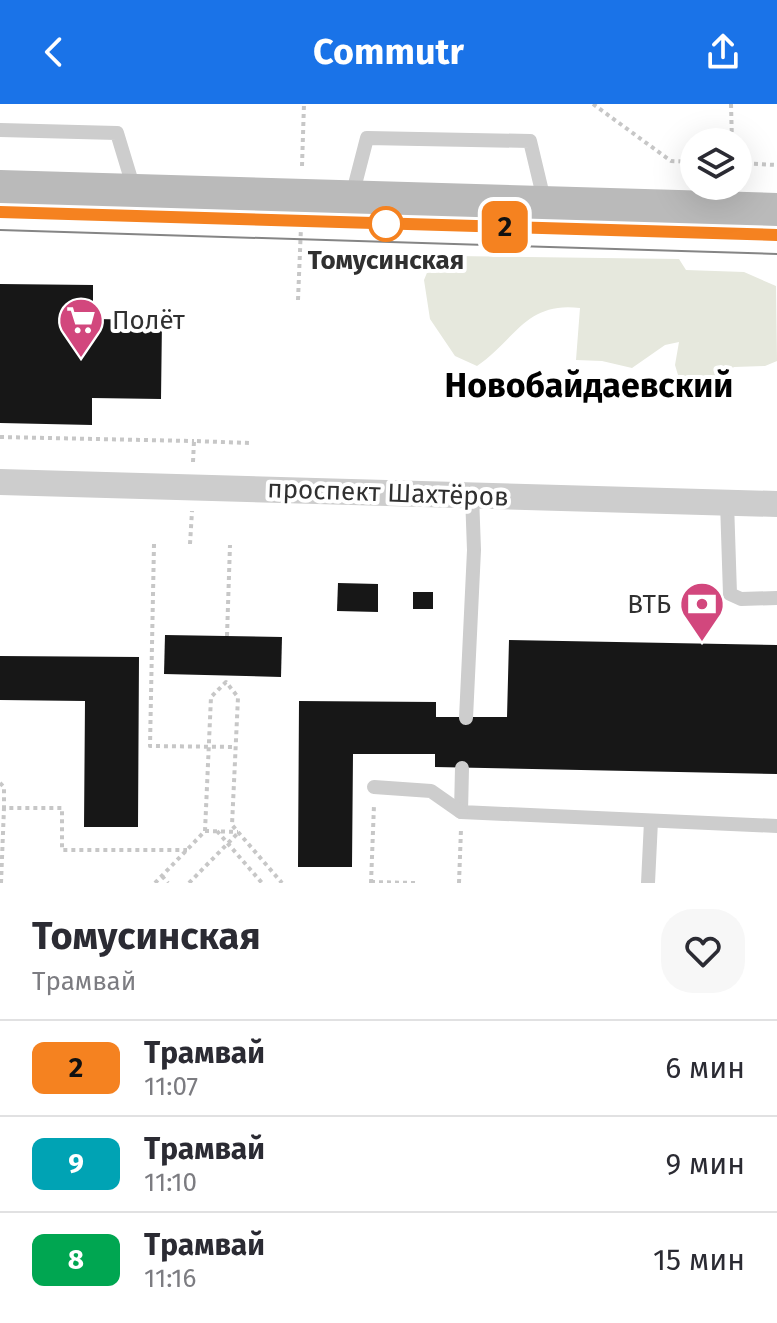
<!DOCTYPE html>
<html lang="ru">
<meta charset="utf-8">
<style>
:root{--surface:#fff;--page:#f7f7f7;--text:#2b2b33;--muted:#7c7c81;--line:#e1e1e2;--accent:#1a73e8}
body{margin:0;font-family:"Fira Sans",sans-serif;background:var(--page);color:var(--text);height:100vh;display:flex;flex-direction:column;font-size:30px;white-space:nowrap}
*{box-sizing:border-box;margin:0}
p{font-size:26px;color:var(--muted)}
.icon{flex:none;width:44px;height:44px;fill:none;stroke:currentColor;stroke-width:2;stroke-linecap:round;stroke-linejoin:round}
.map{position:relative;height:779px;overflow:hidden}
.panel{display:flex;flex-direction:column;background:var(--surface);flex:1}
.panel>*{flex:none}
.badge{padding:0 16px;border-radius:12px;font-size:28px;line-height:52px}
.tools{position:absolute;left:680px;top:24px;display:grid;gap:16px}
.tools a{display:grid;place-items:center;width:72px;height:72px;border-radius:50%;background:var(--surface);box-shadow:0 8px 32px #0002;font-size:40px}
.map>.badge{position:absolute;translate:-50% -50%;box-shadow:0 0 0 4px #fff}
.round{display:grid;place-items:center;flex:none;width:84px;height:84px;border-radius:32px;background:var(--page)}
.headline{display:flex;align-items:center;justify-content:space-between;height:136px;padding:0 32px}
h1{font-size:38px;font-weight:700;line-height:60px}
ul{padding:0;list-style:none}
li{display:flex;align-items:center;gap:24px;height:96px;padding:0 32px;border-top:2px solid var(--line)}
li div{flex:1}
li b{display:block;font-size:30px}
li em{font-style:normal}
li .badge{min-width:88px;font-weight:700;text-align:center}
header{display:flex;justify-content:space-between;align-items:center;height:104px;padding:0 32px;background:var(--accent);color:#fff;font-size:36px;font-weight:700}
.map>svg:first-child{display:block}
.green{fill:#e6e8dd}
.building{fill:#171717}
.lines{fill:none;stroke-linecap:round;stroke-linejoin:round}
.path{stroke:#c7c7c7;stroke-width:4;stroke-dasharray:4 4;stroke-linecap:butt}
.service{stroke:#cdcdcd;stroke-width:14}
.minor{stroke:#cdcdcd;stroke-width:26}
.secondary{stroke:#bababa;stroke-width:38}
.tram{stroke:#858585;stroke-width:2}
.line-casing{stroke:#fff;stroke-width:18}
.line{stroke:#f58220;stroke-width:12}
.stop-dot{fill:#fff;stroke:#f58220;stroke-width:4}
.labels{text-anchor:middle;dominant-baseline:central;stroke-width:8;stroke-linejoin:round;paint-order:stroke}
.stop-label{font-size:26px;font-weight:bold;fill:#303030;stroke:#fff}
.poi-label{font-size:26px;fill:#303030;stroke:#fff;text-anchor:start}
.street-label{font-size:26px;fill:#303030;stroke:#fff}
.district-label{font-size:34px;font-weight:bold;fill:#000;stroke:#fff}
</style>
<header><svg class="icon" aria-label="back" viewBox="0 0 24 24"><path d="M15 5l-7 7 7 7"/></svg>Commutr<svg class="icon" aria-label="share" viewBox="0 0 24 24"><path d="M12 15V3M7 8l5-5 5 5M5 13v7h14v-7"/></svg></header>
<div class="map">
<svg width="777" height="779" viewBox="0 0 777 779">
<rect width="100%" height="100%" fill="#fff"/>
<path class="green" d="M454 152 679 155 686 166 744 168 776 182 777 257 765 262 734 263 705 284 681 281 675 261 679 238 665 241 632 264 602 257 576 256 580 204C526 197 515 236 477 262L455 252 430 215 424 176 431 159Z"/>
<g class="building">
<polygon points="0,180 93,181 93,215 162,216 161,295 92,294 92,321 0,319"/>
<polygon points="338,479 378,480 378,508 337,507"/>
<rect x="413" y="488" width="20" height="17"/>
<polygon points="165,531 282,533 281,573 164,570"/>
<polygon points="509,536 777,541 777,670 435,663 435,650 353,650 352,763 298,763 299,597 436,598 436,613 507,613"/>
<polygon points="0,552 139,553 138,723 84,723 85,597 0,596"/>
</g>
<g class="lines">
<g class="path">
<polyline points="593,0 671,57 694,58"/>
<polyline points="731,0 732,38"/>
<polyline points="738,59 777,61"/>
<polyline points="302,62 304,0"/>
<polyline points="298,196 301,123"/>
<polyline points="0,333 194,337"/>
<polyline points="193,358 194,337 249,339"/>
<polyline points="154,440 150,642 236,643"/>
<polyline points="190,440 192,407"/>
<polyline points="227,532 230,441"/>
<polyline points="0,679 4,683 4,704 62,704 62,746 187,746"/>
<polyline points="205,727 238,728"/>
<polyline points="217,727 262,779"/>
<polyline points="162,772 168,779"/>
<polyline points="371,778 415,779"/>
<polyline points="1,779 4,704"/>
<polyline points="155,779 205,727 211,593 226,578 238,593 232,721 282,779"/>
<polyline points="189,779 239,728"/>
<polyline points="371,779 374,701"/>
<polyline points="459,779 461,725"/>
</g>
<g class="service">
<polyline points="0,26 117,29 134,85"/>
<polyline points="352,92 367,34 530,37 545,100"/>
<polyline points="727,398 730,490 741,495 777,494"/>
<polyline points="466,614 474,446 472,391"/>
<polyline points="462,664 461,708 777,722"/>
<polyline points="374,683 431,687 461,708"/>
<polyline points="648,779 651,717"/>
</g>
<polyline class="minor" points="0,378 777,400"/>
<polyline class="secondary" points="0,85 777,108"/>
<g class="tram">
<polyline points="0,108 777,131"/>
<polyline points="0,126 777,150"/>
</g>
</g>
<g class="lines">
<g class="line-casing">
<polyline id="line" points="0,108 777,131"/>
</g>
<use href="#line" class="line"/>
</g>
<defs>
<g id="supermarket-pin" transform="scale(2.3)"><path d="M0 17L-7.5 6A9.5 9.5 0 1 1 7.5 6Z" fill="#d2477d" stroke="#fff"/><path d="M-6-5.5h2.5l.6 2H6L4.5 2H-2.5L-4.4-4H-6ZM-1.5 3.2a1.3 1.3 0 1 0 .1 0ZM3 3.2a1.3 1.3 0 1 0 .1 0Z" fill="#fff"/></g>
<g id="bank-pin" transform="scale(2.3)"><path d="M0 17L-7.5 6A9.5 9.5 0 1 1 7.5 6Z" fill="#d2477d" stroke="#fff"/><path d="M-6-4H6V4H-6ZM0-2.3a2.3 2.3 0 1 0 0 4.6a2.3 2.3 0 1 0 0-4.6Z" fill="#fff"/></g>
</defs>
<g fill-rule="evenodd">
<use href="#supermarket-pin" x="81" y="216"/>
<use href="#bank-pin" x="702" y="500"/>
</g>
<circle class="stop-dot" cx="386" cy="120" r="16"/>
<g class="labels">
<g class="stop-label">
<text x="386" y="156">Томусинская</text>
</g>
<g class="poi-label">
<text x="112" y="216">Полёт</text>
<text x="671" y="500" text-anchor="end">ВТБ</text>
</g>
<g class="street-label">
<text transform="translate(388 389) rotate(2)">проспект Шахтёров</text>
</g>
<g class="district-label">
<text x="589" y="281">Новобайдаевский</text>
</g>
</g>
</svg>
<div class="tools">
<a><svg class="icon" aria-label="layers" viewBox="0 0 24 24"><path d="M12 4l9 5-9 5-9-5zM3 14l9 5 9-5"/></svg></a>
</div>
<b class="badge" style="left:505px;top:123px;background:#f58220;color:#111">2</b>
</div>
<section class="panel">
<div class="headline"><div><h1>Томусинская</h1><p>Трамвай</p></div><a class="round"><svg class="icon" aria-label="heart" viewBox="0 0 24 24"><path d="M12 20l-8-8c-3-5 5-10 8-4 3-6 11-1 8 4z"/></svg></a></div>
<ul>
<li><span class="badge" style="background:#f58220;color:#111">2</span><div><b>Трамвай</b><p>11:07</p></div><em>6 мин</em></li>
<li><span class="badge" style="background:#00a3b4;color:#fff">9</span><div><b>Трамвай</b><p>11:10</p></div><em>9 мин</em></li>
<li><span class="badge" style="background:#00a651;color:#fff">8</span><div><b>Трамвай</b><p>11:16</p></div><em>15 мин</em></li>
</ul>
</section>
